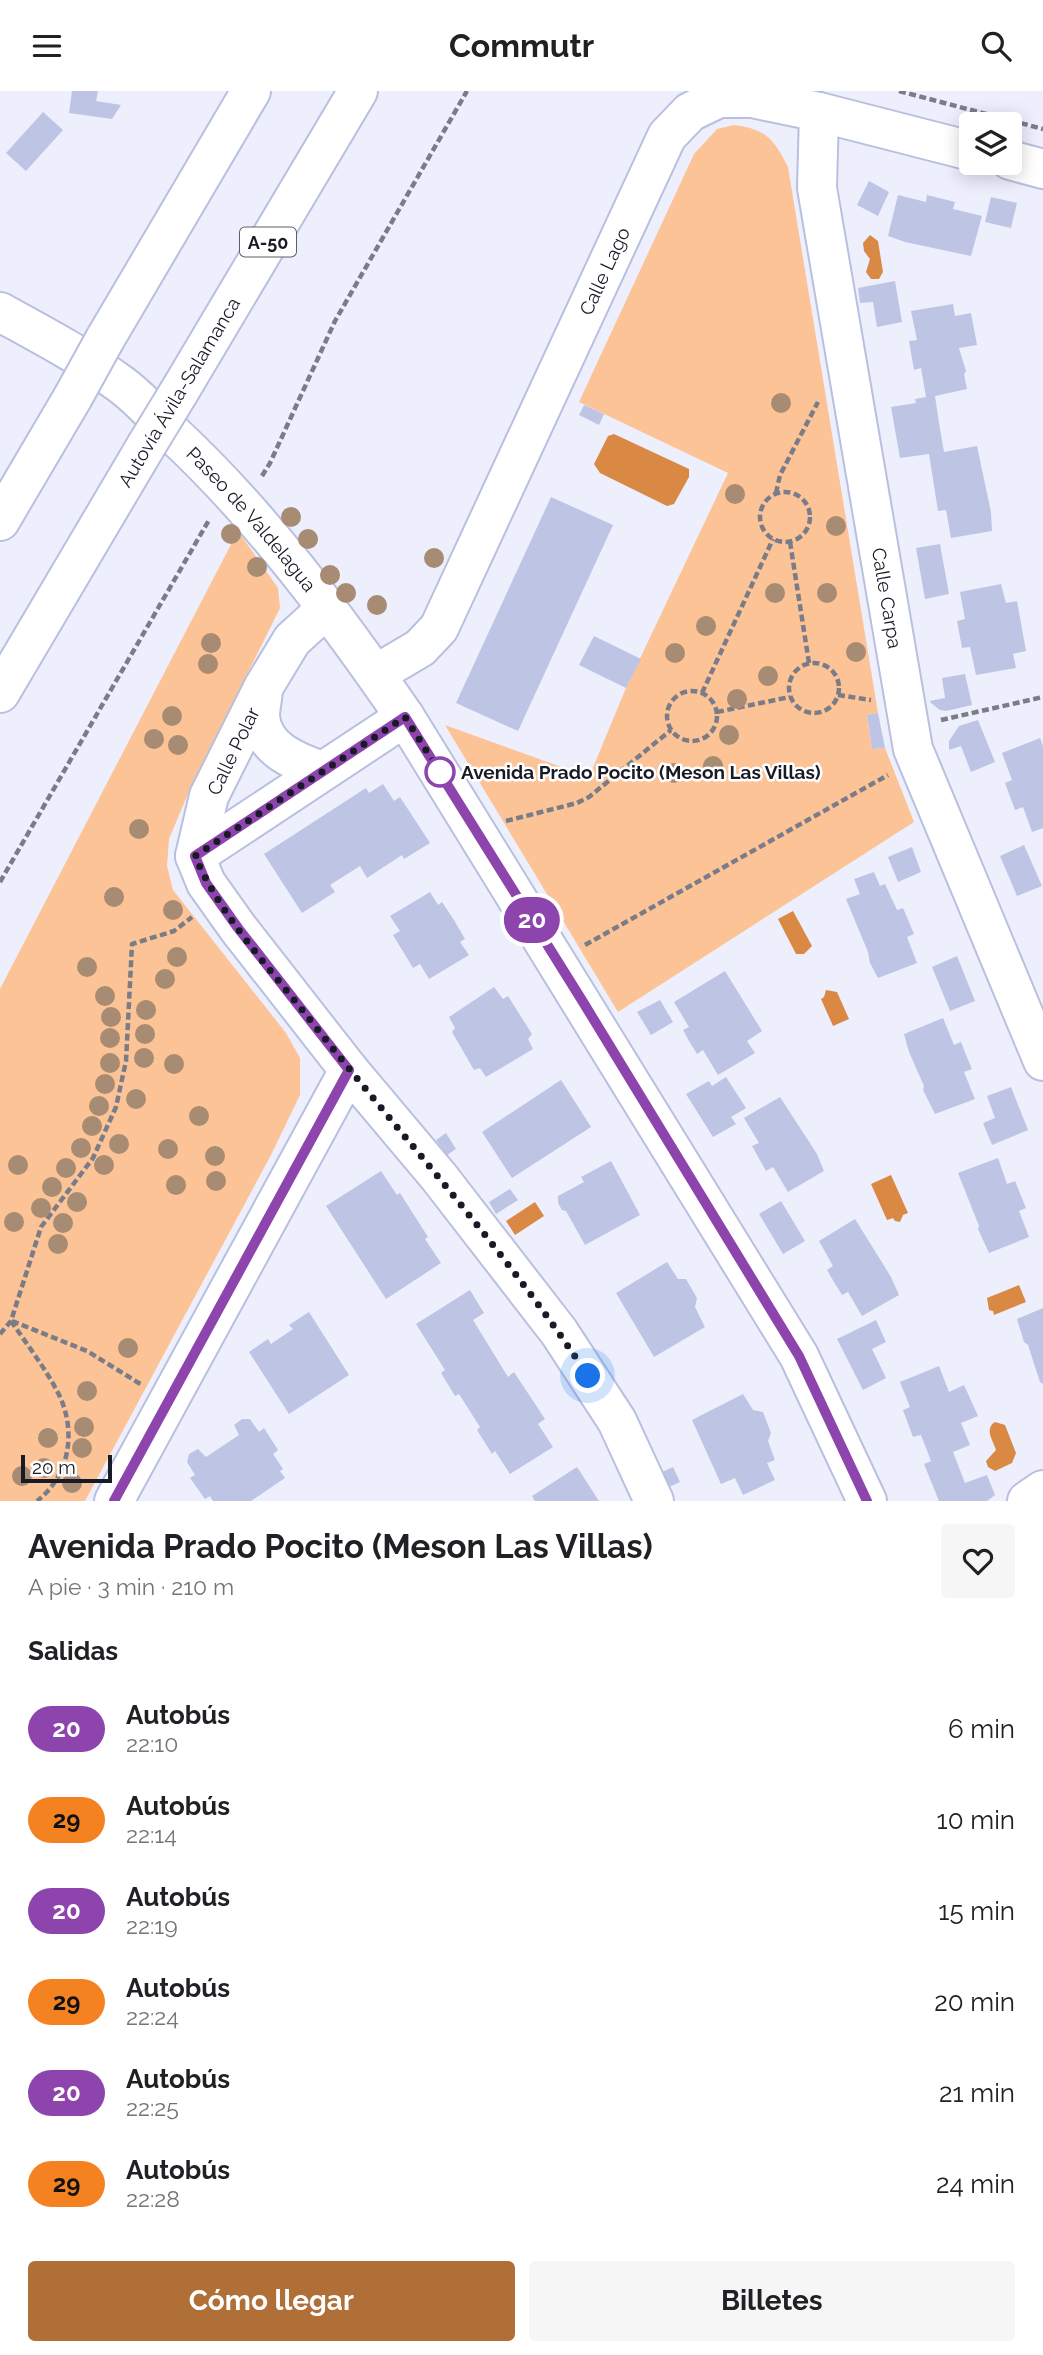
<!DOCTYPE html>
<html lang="es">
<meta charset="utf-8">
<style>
:root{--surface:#fff;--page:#f6f6f6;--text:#202124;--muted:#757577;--accent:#af6f37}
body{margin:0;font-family:Raleway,sans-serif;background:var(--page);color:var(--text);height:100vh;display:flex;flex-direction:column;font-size:26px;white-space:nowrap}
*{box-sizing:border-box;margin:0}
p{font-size:23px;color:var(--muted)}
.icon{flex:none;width:38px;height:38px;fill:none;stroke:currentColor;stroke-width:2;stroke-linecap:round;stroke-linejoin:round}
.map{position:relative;height:1410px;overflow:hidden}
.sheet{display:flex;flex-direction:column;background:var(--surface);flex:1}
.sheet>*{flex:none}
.badge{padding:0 14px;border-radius:23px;font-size:24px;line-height:46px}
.buttons{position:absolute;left:959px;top:21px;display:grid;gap:14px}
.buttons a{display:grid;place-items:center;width:63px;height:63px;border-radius:7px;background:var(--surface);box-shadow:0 4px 18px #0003;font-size:35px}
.scale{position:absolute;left:21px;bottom:18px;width:91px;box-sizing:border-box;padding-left:7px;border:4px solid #181a26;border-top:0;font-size:19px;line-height:24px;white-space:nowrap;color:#181a26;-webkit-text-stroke:5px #fff;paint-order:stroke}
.you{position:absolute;width:35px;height:35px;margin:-18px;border:5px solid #fff;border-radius:50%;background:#1a73e8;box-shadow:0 0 0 10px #1a73e833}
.map>.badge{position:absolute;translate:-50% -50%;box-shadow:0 0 0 4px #fff}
h2{padding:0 28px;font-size:26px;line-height:63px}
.round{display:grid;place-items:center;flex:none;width:74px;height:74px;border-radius:7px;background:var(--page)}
.head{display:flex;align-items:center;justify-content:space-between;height:119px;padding:0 28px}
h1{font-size:33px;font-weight:700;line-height:52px}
.button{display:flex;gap:14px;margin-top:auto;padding:14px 28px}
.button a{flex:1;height:80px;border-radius:7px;background:var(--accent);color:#fff;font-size:28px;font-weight:700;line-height:80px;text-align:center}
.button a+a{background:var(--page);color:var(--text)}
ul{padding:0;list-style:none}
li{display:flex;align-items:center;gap:21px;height:91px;padding:0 28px}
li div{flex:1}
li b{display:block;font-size:26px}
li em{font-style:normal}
li .badge{min-width:77px;font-weight:700;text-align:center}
header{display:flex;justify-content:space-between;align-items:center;height:91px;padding:0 28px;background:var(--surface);font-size:32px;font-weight:700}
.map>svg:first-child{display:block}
.green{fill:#fcc396}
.water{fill:#d98943}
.building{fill:#bec4e4}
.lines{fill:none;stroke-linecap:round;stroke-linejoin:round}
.minor-casing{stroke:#b9c0df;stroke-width:42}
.highway-casing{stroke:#b9c0df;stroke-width:42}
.path{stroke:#7a7c88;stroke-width:4.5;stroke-dasharray:7 3.5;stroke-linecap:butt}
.minor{stroke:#fff;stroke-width:38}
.highway{stroke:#fff;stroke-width:38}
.highway-bridge-casing{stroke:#b9c0df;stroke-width:42;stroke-linecap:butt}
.highway-bridge{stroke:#fff;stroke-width:38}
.tree{fill:#a78b72}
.line-casing{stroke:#fff;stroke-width:16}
.line{stroke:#8e44ad;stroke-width:10}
.walk{stroke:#181a26;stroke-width:7;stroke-dasharray:0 12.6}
.stop-dot{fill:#fff;stroke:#8e44ad;stroke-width:3.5}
.labels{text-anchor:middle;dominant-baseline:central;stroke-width:5;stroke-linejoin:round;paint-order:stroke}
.shield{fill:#fff;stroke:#5d5f67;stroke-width:2}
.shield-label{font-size:18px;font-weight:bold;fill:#181a26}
.street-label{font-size:19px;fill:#181a26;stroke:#fff}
.stop-label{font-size:19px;font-weight:bold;fill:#181a26;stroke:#fff;text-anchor:start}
</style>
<header><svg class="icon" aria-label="menu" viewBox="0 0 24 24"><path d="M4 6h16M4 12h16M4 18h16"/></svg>Commutr<svg class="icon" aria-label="search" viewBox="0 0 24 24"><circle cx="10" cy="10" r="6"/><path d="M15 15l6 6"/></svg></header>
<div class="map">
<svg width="1043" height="1410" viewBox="0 0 1043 1410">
<rect width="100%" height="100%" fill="#edeffd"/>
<g class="green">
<path d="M734 34C766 38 774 48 788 76L878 622 867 624 872 658 885 657 914 731 618 921 445 634 589 686 626 597 728 382 579 311 694 63 717 38Z"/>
<polygon points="238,440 278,497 280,517 190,698 169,748 167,775 173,799 286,942 300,967 300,1004 271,1064 85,1410 0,1410 0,898"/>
</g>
<g class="water">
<polygon points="870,144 878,150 883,181 879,188 871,188 866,181 870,168 864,160 863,152"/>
<polygon points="614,343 689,378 689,386 674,413 667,415 600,382 594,373 608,345"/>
<polygon points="793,820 812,855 804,863 796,863 778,828"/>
<polygon points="826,899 837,901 849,928 833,935 821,908 824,906"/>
<polygon points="891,1084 908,1122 903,1124 900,1131 895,1130 893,1127 887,1129 871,1093"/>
<polygon points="535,1111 544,1125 515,1144 506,1130"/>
<polygon points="1019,1194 1026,1211 994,1224 993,1220 989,1219 987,1207"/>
<path d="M995 1331 1005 1334 1016 1362 1012 1372 995 1380 988 1376 986 1370 996 1359C993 1349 984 1338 995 1331Z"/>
</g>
<g class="building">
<polygon points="72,0 98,0 96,10 121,14 112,28 69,22"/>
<polygon points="43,21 63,39 26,80 6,62"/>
<polygon points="869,90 889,101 878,125 857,114"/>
<polygon points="898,104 926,111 927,104 955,111 953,118 982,125 971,165 905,151 888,145"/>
<polygon points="991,106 1017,112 1011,137 985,131"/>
<polygon points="895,190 902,231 877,236 873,211 860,212 858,197"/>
<polygon points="953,213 955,225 971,222 977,254 959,257 966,280 964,283 967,298 935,305 939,332 944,361 977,355 991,421 992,440 951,447 946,419 938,420 929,363 900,367 891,316 916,312 915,308 926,306 921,277 914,279 909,250 917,249 911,220"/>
<polygon points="584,314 604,323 599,334 579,324"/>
<polygon points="551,406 613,434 518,640 456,612"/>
<polygon points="940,453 949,503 925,508 916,457"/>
<polygon points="1001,493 1006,512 1017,510 1026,560 1013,563 1016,577 976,584 970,556 962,557 957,530 965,528 960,501"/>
<polygon points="594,545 641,568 626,597 579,574"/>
<polygon points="965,583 972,614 946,620 940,619 931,612 930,610 945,607 942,587"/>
<polygon points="878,622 885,657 872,658 867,624"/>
<polygon points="978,629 995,671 971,681 961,655 949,659 949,650 959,635"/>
<polygon points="1040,647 1043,655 1043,737 1032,741 1023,716 1015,719 1005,692 1012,689 1002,662"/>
<polygon points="383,693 394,710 400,706 430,752 404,768 402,764 367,787 360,775 330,794 335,801 302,822 264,763 366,697 369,702"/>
<polygon points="1024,754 1042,795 1017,805 1000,765"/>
<polygon points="912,756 921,781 898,791 888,766"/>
<polygon points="874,781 880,795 885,793 897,819 903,817 914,843 907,846 917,872 878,887 870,872 868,861 846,808 860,803 854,788"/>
<polygon points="430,801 438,814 442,811 454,829 465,848 460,851 469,864 429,888 420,873 413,877 393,844 400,840 390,825"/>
<polygon points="957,865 975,910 950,920 932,876"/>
<polygon points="725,880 762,940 747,950 755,962 718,984 703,959 697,963 689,950 683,939 689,936 674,911"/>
<polygon points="494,896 503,908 508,905 532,943 528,948 533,958 486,986 480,977 474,979 452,941 455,937 449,926"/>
<polygon points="660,909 673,931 651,944 637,921"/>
<polygon points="943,927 954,954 961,951 966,964 972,978 964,981 975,1008 935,1023 923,999 924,995 909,961 904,943"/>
<polygon points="726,986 746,1017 731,1026 736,1033 713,1046 686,1003 709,990 712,995"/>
<polygon points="561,989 591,1036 512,1087 482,1041"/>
<polygon points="1011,996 1028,1039 992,1054 983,1032 995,1027 987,1005"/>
<polygon points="780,1006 817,1063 824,1080 788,1101 773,1076 766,1080 752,1055 759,1052 744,1027"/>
<polygon points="446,1042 456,1058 447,1064 436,1049"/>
<polygon points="998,1067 1007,1093 1015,1090 1026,1117 1019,1120 1029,1146 989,1162 978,1138 979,1135 958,1082"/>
<polygon points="611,1070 640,1124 585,1154 566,1120 562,1119 558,1112 558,1105 584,1091 581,1086"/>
<polygon points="381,1080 397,1104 400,1102 428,1146 425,1148 441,1172 386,1208 326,1115"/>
<polygon points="510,1098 518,1109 496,1123 489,1111"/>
<polygon points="781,1110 805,1150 783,1163 759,1123"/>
<polygon points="855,1128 891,1186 899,1204 862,1225 848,1201 842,1204 834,1191 827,1179 833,1175 819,1150"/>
<polygon points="667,1171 678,1188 686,1188 697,1207 695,1216 705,1236 654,1266 616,1202"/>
<polygon points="470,1199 484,1222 473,1229 508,1286 514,1281 545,1328 538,1333 553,1356 510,1383 495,1360 492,1363 477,1339 480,1336 459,1303 455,1305 441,1282 445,1279 416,1233"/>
<polygon points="1043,1217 1043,1293 1040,1291 1028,1254 1024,1251 1017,1228"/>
<polygon points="309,1221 349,1284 289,1323 249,1261 268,1248 271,1253 293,1238 289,1234"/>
<polygon points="876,1229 886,1251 872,1258 886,1287 863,1299 837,1248"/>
<polygon points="939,1275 949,1301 964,1294 978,1325 961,1332 970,1354 953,1361 965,1392 987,1384 995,1404 987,1410 939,1410 924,1373 931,1370 921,1344 913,1346 903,1319 910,1316 900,1291"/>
<polygon points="743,1303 753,1319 763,1321 771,1342 768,1350 775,1369 767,1372 775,1389 743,1404 735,1387 721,1393 692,1329"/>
<polygon points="242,1328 250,1328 259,1341 264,1337 278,1359 273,1363 283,1378 280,1380 285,1387 251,1410 213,1410 210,1405 205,1408 190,1387 195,1384 187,1371 189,1363 198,1358 206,1366 239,1344 234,1334"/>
<polygon points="577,1376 599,1410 535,1410 532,1405"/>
<polygon points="673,1376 680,1391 667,1397 660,1382"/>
</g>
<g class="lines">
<g class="minor-casing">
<g id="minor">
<path id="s1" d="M819 21 817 97 913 658 1043 970"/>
<polyline points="1010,69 1043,78"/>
<path id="s2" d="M0 221C40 243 82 265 119 292 139 306 156 326 173 343 262 426 336 526 405 626L799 1265 867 1410"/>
<polyline points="327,517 292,549 263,597 209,705 195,765 206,792 238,837 349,979 439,1086 559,1241 617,1330 654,1410"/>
<path id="s3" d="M376 583 420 557 439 537 667 45 690 21 719 7H752L819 21 971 60"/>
<path d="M263 597C263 606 260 616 260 625 262 658 296 671 322 680"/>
<polyline points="195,765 405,626"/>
<polyline points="114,1410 349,979"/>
<polyline points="1027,1410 1043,1399"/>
</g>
</g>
<g class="highway-casing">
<g id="highway">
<polyline points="105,248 251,0"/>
<polyline points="179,301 358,0"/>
<polyline points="0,430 73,306"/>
<polyline points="0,602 146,355"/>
</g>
</g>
<g class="path">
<polyline points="899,0 1043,38"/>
<polyline points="262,385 270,372 335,230 467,0"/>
<circle cx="785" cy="426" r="25"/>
<polyline points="776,402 780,384 818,311"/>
<polyline points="790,451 809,572"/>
<circle cx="814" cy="597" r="25"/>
<circle cx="692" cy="625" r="25"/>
<polyline points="702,602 773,448"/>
<polyline points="838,604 871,609"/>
<polyline points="717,621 790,606"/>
<polyline points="941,629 1043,606"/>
<polyline points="506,730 577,712 589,706 671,639"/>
<polyline points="0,791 209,429"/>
<polyline points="585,854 888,684"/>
<path d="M11 1230C26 1252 43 1274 56 1298 77 1335 72 1383 37 1410"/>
<polyline points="12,1230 87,1260 142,1294"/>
<polyline points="0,1243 11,1230 41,1136 93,1067 116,1016 126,970 132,853 174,840 192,826"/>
</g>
<use href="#minor" class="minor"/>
<use href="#highway" class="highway"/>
<g class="highway-bridge-casing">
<g id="highway-bridge">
<polyline points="73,306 105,248"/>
<polyline points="146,355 179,301"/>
</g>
</g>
<use href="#highway-bridge" class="highway-bridge"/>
</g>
<g class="tree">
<circle cx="781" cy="312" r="10"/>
<circle cx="735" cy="403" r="10"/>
<circle cx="291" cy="426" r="10"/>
<circle cx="836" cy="435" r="10"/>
<circle cx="231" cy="443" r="10"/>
<circle cx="308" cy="448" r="10"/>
<circle cx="434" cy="467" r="10"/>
<circle cx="257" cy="476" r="10"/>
<circle cx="330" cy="484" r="10"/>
<circle cx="346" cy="502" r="10"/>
<circle cx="775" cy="502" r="10"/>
<circle cx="827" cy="502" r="10"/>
<circle cx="377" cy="514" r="10"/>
<circle cx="706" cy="535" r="10"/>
<circle cx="211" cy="552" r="10"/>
<circle cx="856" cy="561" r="10"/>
<circle cx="675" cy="562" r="10"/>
<circle cx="208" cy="573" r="10"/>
<circle cx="768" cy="585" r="10"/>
<circle cx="737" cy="608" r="10"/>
<circle cx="172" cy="625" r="10"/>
<circle cx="729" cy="644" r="10"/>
<circle cx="154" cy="648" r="10"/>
<circle cx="178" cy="654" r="10"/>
<circle cx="713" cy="675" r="10"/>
<circle cx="674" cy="682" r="10"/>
<circle cx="139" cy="738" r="10"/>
<circle cx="114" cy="806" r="10"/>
<circle cx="173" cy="819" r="10"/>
<circle cx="177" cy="866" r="10"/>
<circle cx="87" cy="876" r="10"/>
<circle cx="165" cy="888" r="10"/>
<circle cx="105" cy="905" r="10"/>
<circle cx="146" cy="919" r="10"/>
<circle cx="111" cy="926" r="10"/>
<circle cx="145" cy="943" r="10"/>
<circle cx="110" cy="947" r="10"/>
<circle cx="144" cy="967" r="10"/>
<circle cx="110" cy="972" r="10"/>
<circle cx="174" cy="973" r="10"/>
<circle cx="105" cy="993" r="10"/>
<circle cx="136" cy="1008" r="10"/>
<circle cx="99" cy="1015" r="10"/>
<circle cx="199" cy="1025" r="10"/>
<circle cx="92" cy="1035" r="10"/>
<circle cx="119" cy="1053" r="10"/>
<circle cx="81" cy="1057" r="10"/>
<circle cx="168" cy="1058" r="10"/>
<circle cx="215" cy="1065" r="10"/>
<circle cx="18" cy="1074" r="10"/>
<circle cx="104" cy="1074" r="10"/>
<circle cx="66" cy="1077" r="10"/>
<circle cx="216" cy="1090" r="10"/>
<circle cx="176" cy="1094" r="10"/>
<circle cx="52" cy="1096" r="10"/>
<circle cx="77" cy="1111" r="10"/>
<circle cx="41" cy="1117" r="10"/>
<circle cx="14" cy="1131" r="10"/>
<circle cx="63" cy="1132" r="10"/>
<circle cx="58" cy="1153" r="10"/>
<circle cx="128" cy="1257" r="10"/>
<circle cx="87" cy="1300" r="10"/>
<circle cx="84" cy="1336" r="10"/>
<circle cx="48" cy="1347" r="10"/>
<circle cx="82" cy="1357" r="10"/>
<circle cx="44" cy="1377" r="10"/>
<circle cx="22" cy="1385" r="10"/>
<circle cx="72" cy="1392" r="10"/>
</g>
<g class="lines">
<g class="line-casing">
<polyline id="line" points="114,1410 349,979 238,837 206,792 195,765 405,626 583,911 799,1265 867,1410"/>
</g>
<use href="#line" class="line"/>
<path class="walk" d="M440 681 443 686 405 626 195 765C220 824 267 874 307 925 401 1045 505 1158 588 1285"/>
</g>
<circle class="stop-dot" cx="440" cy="681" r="14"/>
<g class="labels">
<rect class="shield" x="240" y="136.5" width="56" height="29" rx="5"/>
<g class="shield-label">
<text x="268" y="151">A-50</text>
</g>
<g class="street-label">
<text stroke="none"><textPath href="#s3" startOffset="472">Calle Lago</textPath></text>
<text transform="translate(179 301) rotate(-59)">Autovía Ávila-Salamanca</text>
<text stroke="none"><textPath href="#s2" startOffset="329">Paseo de Valdelagua</textPath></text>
<text stroke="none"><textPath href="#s1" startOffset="492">Calle Carpa</textPath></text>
<text transform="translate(233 660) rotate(-64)">Calle Polar</text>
</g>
<g class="stop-label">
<text x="461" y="681">Avenida Prado Pocito (Meson Las Villas)</text>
</g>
</g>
</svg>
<div class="buttons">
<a><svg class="icon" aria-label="layers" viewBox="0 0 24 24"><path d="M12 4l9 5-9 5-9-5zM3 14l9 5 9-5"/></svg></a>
</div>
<div class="scale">20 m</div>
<div class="you" style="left:588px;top:1285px"></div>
<b class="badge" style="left:532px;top:829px;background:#8e44ad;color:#fff">20</b>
</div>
<section class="sheet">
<div class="head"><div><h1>Avenida Prado Pocito (Meson Las Villas)</h1><p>A pie · 3 min · 210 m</p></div><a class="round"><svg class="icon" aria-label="heart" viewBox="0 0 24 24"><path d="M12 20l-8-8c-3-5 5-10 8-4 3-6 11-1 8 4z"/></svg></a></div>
<h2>Salidas</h2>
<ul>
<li><span class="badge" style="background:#8e44ad;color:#fff">20</span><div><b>Autobús</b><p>22:10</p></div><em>6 min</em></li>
<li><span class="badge" style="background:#f58220;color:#111">29</span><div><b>Autobús</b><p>22:14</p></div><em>10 min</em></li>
<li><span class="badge" style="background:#8e44ad;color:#fff">20</span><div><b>Autobús</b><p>22:19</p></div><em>15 min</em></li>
<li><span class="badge" style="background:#f58220;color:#111">29</span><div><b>Autobús</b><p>22:24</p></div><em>20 min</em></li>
<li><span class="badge" style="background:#8e44ad;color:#fff">20</span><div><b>Autobús</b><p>22:25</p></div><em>21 min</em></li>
<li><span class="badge" style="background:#f58220;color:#111">29</span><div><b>Autobús</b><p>22:28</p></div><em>24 min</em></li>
</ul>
<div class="button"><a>Cómo llegar</a><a>Billetes</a></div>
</section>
